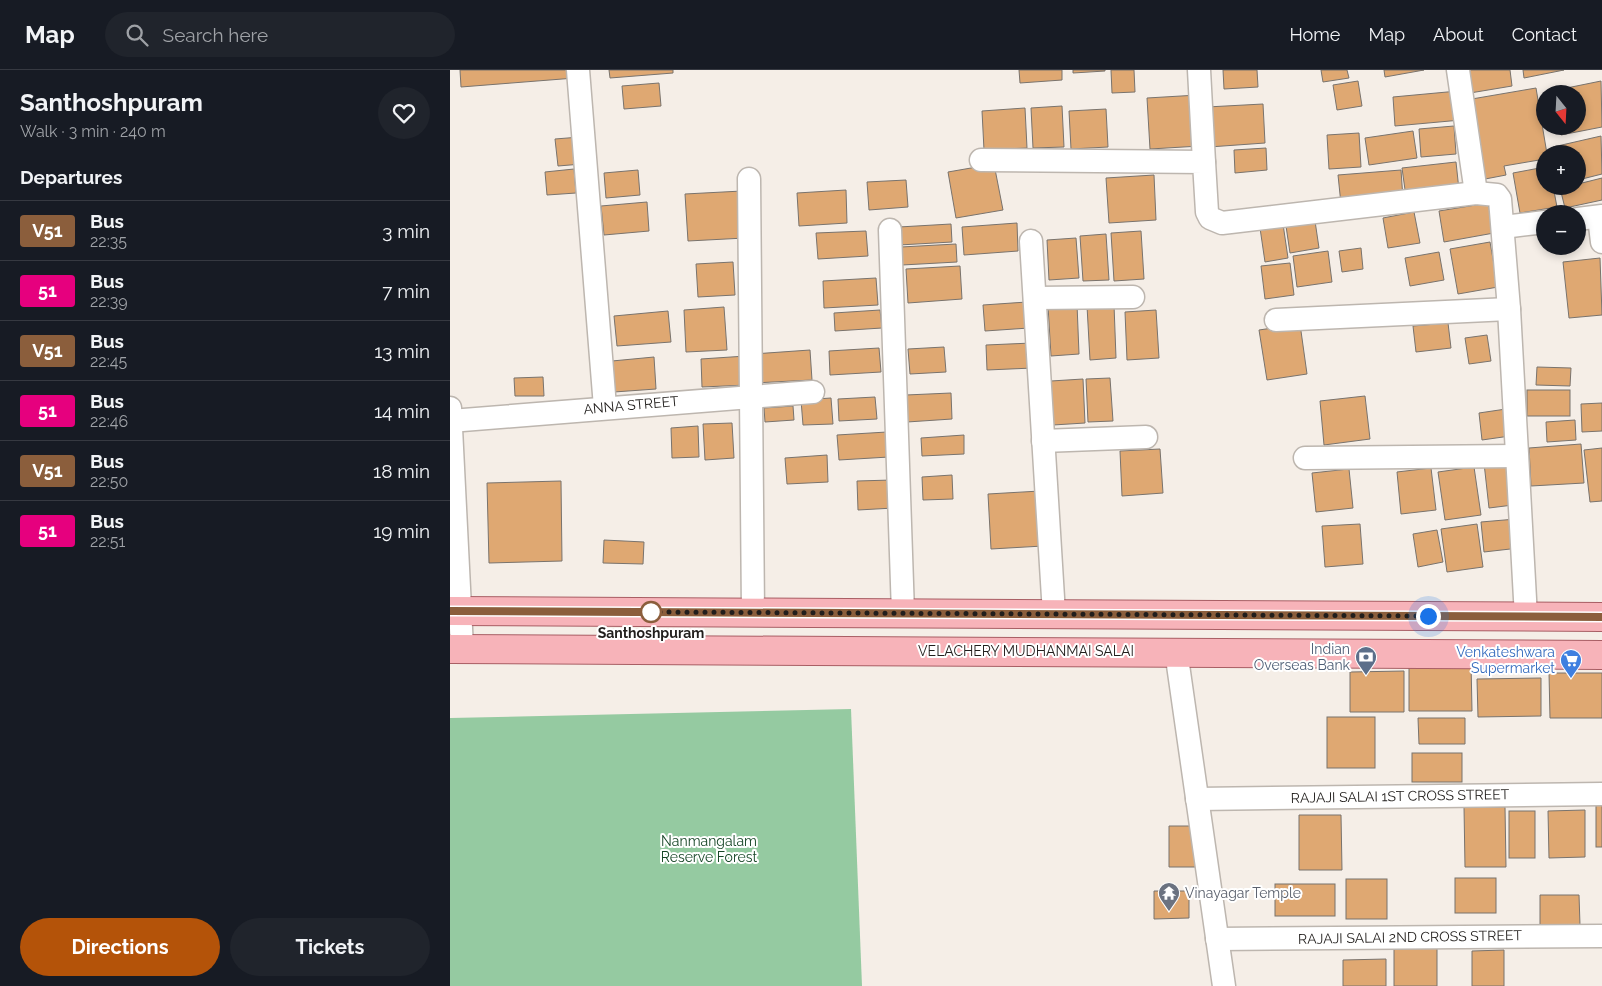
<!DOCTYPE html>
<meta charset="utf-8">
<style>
:root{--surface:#171b24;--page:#20242c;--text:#f1f3f6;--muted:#9ea1a6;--line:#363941;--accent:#b45309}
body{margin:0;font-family:Raleway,sans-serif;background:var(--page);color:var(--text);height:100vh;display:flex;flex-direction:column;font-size:19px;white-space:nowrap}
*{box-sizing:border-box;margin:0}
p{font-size:16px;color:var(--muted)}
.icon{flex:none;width:28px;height:28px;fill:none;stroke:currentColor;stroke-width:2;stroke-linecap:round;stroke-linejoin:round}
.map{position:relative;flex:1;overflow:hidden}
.details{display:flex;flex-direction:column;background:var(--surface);width:450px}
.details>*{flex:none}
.badge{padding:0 10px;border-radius:4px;font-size:18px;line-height:32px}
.needle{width:32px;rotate:162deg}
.controls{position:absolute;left:1086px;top:15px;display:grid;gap:10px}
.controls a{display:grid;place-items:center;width:50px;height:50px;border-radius:50%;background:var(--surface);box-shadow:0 2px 8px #0003;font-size:25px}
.you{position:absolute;width:25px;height:25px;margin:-12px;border:4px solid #fff;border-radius:50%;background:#1a73e8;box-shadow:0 0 0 8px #1a73e833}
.map>.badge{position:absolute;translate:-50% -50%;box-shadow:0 0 0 2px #fff}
h2{padding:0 20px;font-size:19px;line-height:45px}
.round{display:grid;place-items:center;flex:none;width:52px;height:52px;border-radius:26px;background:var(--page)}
.head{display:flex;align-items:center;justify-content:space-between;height:85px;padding:0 20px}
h1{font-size:24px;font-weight:700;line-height:38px}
.action{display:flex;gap:10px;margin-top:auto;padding:10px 20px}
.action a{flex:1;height:58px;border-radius:30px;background:var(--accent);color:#fff;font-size:20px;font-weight:700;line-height:58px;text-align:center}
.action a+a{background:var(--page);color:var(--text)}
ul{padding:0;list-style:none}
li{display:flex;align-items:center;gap:15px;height:60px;padding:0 20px;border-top:1px solid var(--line)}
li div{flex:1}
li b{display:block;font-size:19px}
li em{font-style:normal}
li .badge{min-width:55px;font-weight:700;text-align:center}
header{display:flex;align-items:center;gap:30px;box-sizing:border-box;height:70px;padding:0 25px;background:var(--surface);border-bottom:1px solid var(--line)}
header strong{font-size:24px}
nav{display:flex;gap:28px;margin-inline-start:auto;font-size:18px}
.search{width:350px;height:45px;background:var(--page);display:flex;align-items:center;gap:12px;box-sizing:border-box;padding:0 18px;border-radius:28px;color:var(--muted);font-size:19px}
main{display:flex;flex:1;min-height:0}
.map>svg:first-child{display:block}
.green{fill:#95caa1}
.building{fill:#dfa872;stroke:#79736d}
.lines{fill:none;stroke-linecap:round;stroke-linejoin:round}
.minor-casing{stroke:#bdb6af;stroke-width:25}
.major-casing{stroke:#a85e64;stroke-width:30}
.minor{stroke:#fff;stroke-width:22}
.major{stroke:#f7b3b9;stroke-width:28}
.line-casing{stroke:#fff;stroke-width:11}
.line{stroke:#8b5e3c;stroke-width:8}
.walk{stroke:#211e1c;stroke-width:5;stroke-dasharray:0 9}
.stop-dot{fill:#fff;stroke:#8b5e3c;stroke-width:2.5}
.labels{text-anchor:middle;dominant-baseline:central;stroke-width:4;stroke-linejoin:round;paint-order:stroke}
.street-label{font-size:14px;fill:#211e1c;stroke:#fff}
.stop-label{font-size:14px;font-weight:bold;fill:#211e1c;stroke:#fff}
.service-label{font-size:14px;fill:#4e5e75;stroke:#fff;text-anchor:end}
.shop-label{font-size:14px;fill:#366cbe;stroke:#fff;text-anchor:end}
.park-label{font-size:14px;fill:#174627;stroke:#fff}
.worship-label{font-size:14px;fill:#5b616d;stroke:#fff;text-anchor:start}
</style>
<header>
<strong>Map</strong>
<div class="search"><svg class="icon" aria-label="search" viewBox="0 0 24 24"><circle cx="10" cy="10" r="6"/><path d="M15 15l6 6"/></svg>Search here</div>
<nav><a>Home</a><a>Map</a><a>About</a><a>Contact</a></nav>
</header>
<main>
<section class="details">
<div class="head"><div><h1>Santhoshpuram</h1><p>Walk · 3 min · 240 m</p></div><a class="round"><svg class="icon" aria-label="heart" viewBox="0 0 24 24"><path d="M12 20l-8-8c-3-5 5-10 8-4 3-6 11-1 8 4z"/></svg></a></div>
<h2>Departures</h2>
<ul>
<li><span class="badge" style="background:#8b5e3c;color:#fff">V51</span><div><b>Bus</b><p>22:35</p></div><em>3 min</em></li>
<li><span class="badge" style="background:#e6007e;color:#fff">51</span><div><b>Bus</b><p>22:39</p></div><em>7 min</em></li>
<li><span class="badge" style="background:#8b5e3c;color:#fff">V51</span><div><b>Bus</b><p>22:45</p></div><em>13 min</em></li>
<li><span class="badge" style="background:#e6007e;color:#fff">51</span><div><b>Bus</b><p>22:46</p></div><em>14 min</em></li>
<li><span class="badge" style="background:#8b5e3c;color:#fff">V51</span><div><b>Bus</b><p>22:50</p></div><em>18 min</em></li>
<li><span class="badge" style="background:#e6007e;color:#fff">51</span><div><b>Bus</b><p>22:51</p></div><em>19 min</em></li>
</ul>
<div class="action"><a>Directions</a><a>Tickets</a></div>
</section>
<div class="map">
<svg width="1152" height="916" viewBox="0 0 1152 916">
<rect width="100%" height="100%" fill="#f5eee7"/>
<polygon class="green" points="401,639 412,916 0,916 0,648"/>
<g class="building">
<polygon points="10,0 125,0 125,8 11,17"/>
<polygon points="159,0 223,0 223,3 160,8"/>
<polygon points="569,0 612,0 612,10 570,13"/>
<polygon points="623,0 655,0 655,1 623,3"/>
<polygon points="661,0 684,0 685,22 662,23"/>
<polygon points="773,0 807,0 808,17 774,19"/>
<polygon points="871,0 897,0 899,8 873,12"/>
<polygon points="934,0 974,0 935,7"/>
<polygon points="1016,0 1060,0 1062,16 1020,23"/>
<polygon points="1073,0 1114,0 1074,8"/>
<polygon points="908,11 912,36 887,40 883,15"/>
<polygon points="1151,11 1152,57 1111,65 1109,56 1128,56 1128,24 1102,24 1102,21"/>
<polygon points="209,13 211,36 174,39 172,16"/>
<polygon points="1086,18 1097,84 1095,84 1095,89 1054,96 1056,105 1030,110 1016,30"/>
<polygon points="1008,21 1011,50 945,56 943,27"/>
<polygon points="748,25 750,76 700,79 697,28"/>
<polygon points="813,34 815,73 759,77 757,37"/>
<polygon points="612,36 614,77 583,78 581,38"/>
<polygon points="575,38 577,78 534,80 532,41"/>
<polygon points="656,39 658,77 621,79 619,41"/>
<polygon points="1004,56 1006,84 971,87 969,59"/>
<polygon points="963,61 967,88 919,95 915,68"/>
<polygon points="909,63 911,97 879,99 877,65"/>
<polygon points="1151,66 1152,104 1128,110 1128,84 1104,84 1103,77"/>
<polygon points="130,67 132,94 108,96 105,69"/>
<polygon points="816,78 817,100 785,103 784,80"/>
<polygon points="1006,92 1009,120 956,127 952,98"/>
<polygon points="544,94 553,140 506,148 498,102"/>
<polygon points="1095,97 1095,116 1103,116 1107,137 1070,143 1063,103"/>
<polygon points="124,99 126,123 97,125 95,102"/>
<polygon points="188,100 190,125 156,128 154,103"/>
<polygon points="951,100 953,129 891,134 888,105"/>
<polygon points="704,105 706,150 659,153 656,108"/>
<polygon points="1152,108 1152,130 1115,138 1110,118 1128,116 1128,114"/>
<polygon points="456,110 458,137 419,140 417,112"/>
<polygon points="396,120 397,153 349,156 347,123"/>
<polygon points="292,121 295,168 238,171 235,124"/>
<polygon points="197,132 199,161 154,165 151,136"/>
<polygon points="1038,133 1044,163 994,172 989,141"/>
<polygon points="964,142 970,173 938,178 933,148"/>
<polygon points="865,151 869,178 840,183 836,156"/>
<polygon points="567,153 568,181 514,185 512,157"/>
<polygon points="501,154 502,172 449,175 449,157"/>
<polygon points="833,154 838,188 815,192 810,158"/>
<polygon points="416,161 418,186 368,189 366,163"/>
<polygon points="691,161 694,209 664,211 661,163"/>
<polygon points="656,164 659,210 633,211 630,166"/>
<polygon points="626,168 629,208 599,210 597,170"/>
<polygon points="1040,172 1048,217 1008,224 1000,179"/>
<polygon points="506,174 507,192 452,195 451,177"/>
<polygon points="911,178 913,199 892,202 889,181"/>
<polygon points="878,181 882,212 847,217 843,186"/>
<polygon points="989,182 994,210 960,216 955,188"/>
<polygon points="1150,188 1152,245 1119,248 1113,192"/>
<polygon points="283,192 285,225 248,227 246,194"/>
<polygon points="840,193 844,225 815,229 811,196"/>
<polygon points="510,196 512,229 458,233 456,199"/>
<polygon points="426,208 428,235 374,238 373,211"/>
<polygon points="577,232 579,258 535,261 533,235"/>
<polygon points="627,234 629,284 601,286 598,236"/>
<polygon points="664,235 666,288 640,290 637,236"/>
<polygon points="274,237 277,280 236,282 234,240"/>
<polygon points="430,240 432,258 385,261 384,243"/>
<polygon points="706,240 709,288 677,290 675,242"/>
<polygon points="218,241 221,272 167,276 164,246"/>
<polygon points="998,253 1001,278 966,282 963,256"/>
<polygon points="850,254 857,304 817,310 809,260"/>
<polygon points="1037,265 1041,291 1019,294 1015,268"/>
<polygon points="582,273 583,298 537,300 536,275"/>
<polygon points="494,277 496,302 460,304 458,279"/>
<polygon points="429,278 431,302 380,305 379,281"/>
<polygon points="360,280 362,310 304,313 303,284"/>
<polygon points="296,286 297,315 252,317 251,289"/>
<polygon points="204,287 206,319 164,322 162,291"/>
<polygon points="1087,297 1121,298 1120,316 1086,315"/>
<polygon points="93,307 94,326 65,326 64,308"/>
<polygon points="660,308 663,351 638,352 636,309"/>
<polygon points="633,309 635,353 603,355 601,311"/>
<rect x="1077" y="320" width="43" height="26"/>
<polygon points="501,323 502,349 457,352 456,325"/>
<polygon points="915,326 920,369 874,375 870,331"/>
<polygon points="425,327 427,349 389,351 388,329"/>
<polygon points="381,328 383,354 353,355 351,330"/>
<polygon points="1152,333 1152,361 1132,362 1131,334"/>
<polygon points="343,336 344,350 315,352 314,338"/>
<polygon points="1056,339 1060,366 1032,370 1029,343"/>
<polygon points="1125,350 1126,370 1097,372 1096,352"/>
<polygon points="282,353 284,388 255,390 253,354"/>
<polygon points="248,356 249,387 222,388 221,358"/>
<polygon points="437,362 439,387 389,390 387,365"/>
<polygon points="514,365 514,384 472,386 471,368"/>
<polygon points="1131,374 1134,413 1081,416 1079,378"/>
<polygon points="1152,378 1152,431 1140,432 1134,380"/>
<polygon points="710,379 713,423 672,426 670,381"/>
<polygon points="377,385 378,412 337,414 335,388"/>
<polygon points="1058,390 1063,435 1039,438 1034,393"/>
<polygon points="1024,397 1031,445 995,450 988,402"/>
<polygon points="981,398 986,440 951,444 947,402"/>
<polygon points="899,399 903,438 866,442 862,403"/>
<polygon points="502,405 503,429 473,430 472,407"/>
<polygon points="442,410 444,438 408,440 407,411"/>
<polygon points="111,411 112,491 39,493 37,413"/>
<polygon points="590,421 593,476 541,479 538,424"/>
<polygon points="1066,449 1069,478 1034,482 1031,452"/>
<polygon points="910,454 913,494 875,497 872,456"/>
<polygon points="1027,454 1033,497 997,502 991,459"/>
<polygon points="987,460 993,492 968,497 963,464"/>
<polygon points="154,470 194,472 193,494 153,493"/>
<polygon points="1021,592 1022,641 959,641 959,593"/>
<polygon points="954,601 954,642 900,642 900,602"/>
<polygon points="1099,603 1152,603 1152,648 1100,648"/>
<polygon points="1091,608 1091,646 1028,647 1027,609"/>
<rect x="877" y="647" width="48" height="51"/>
<polygon points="968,648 1015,648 1015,674 969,674"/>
<rect x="962" y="683" width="50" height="29"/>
<rect x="1146" y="734" width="6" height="43"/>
<polygon points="1014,737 1055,737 1056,797 1015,797"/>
<polygon points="1135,740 1135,787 1099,788 1098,741"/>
<rect x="1059" y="741" width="26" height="47"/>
<polygon points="849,745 891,745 892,800 849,800"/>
<polygon points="719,756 750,756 751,797 719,797"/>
<rect x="1005" y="808" width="41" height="35"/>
<rect x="896" y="809" width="41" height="40"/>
<rect x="825" y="814" width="60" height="32"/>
<polygon points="704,821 739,821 739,848 704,849"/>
<polygon points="1090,825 1129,825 1130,855 1090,856"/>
<polygon points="987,877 987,916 944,916 944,878"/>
<polygon points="1054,880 1054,916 1022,916 1022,881"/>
<polygon points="936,889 936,916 893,916 893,890"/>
</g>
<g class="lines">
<g class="minor-casing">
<g id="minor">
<polyline points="128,0 155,337"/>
<polyline points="749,0 754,92"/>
<polyline points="1008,0 1026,123"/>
<polyline points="531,90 754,92 757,142 760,148 772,153 1026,123 1047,125 1050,129 1059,239 1076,547"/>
<polyline points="299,109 303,542"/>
<polyline points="1149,147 1152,172"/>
<polyline points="1128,149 1152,146"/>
<polyline points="1053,157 1095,152"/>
<polyline points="440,160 453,543"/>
<polyline points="581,171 604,544"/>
<polyline points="585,228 683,227"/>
<polyline points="826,250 1059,239"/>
<polyline points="0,338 12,578"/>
<polyline points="0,351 363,322"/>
<polyline points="593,371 696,367"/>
<polyline points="855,388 1067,386"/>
<polyline points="726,581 774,916"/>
<polyline points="747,729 1152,724"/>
<polyline points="767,869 1152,866"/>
</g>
</g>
<g class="major-casing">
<g id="major">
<polyline points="0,541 1152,547"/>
<polyline points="0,579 1152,585"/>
</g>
</g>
<use href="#minor" class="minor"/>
<use href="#major" class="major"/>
</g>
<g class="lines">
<g class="line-casing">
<polyline id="line" points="0,541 1152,547"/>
</g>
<use href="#line" class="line"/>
<polyline class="walk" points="201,542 978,546"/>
</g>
<defs>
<g id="bank-pin" transform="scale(1.125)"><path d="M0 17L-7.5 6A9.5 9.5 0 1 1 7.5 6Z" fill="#5c6f8a" stroke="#fff"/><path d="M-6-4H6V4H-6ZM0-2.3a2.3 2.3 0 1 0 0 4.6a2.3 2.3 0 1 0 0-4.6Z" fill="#fff"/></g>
<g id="supermarket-pin" transform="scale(1.125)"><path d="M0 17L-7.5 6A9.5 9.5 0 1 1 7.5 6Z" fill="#3f7fe0" stroke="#fff"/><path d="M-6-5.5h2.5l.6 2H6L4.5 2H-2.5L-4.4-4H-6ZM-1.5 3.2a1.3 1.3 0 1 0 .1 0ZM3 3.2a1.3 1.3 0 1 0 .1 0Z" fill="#fff"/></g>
<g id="temple-pin" transform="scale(1.125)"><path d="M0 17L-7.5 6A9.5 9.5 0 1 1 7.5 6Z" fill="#6b7280" stroke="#fff"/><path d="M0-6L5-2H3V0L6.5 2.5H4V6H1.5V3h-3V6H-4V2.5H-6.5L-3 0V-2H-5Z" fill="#fff"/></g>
</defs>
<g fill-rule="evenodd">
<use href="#bank-pin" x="916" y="587"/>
<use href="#supermarket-pin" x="1121" y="590"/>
<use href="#temple-pin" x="719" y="823"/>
</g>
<circle class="stop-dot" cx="201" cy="542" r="10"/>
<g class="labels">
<g class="street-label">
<text transform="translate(181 335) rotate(-5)">ANNA STREET</text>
<text x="576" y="581">VELACHERY MUDHANMAI SALAI</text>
<text transform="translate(950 726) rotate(-1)">RAJAJI SALAI 1ST CROSS STREET</text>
<text transform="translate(960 867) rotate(-1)">RAJAJI SALAI 2ND CROSS STREET</text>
</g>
<g class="stop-label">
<text x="201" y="563">Santhoshpuram</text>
</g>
<g class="service-label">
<text x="900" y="579">Indian<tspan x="900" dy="16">Overseas Bank</tspan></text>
</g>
<g class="shop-label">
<text x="1105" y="582">Venkateshwara<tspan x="1105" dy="16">Supermarket</tspan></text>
</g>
<g class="park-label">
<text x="259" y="771">Nanmangalam<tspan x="259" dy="16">Reserve Forest</tspan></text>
</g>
<g class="worship-label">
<text x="735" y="823">Vinayagar Temple</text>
</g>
</g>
</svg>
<div class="controls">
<a><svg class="needle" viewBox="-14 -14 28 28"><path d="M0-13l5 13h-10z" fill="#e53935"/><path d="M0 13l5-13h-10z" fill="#9ea1a6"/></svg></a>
<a>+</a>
<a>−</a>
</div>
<div class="you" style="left:978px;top:546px"></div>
</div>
</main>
